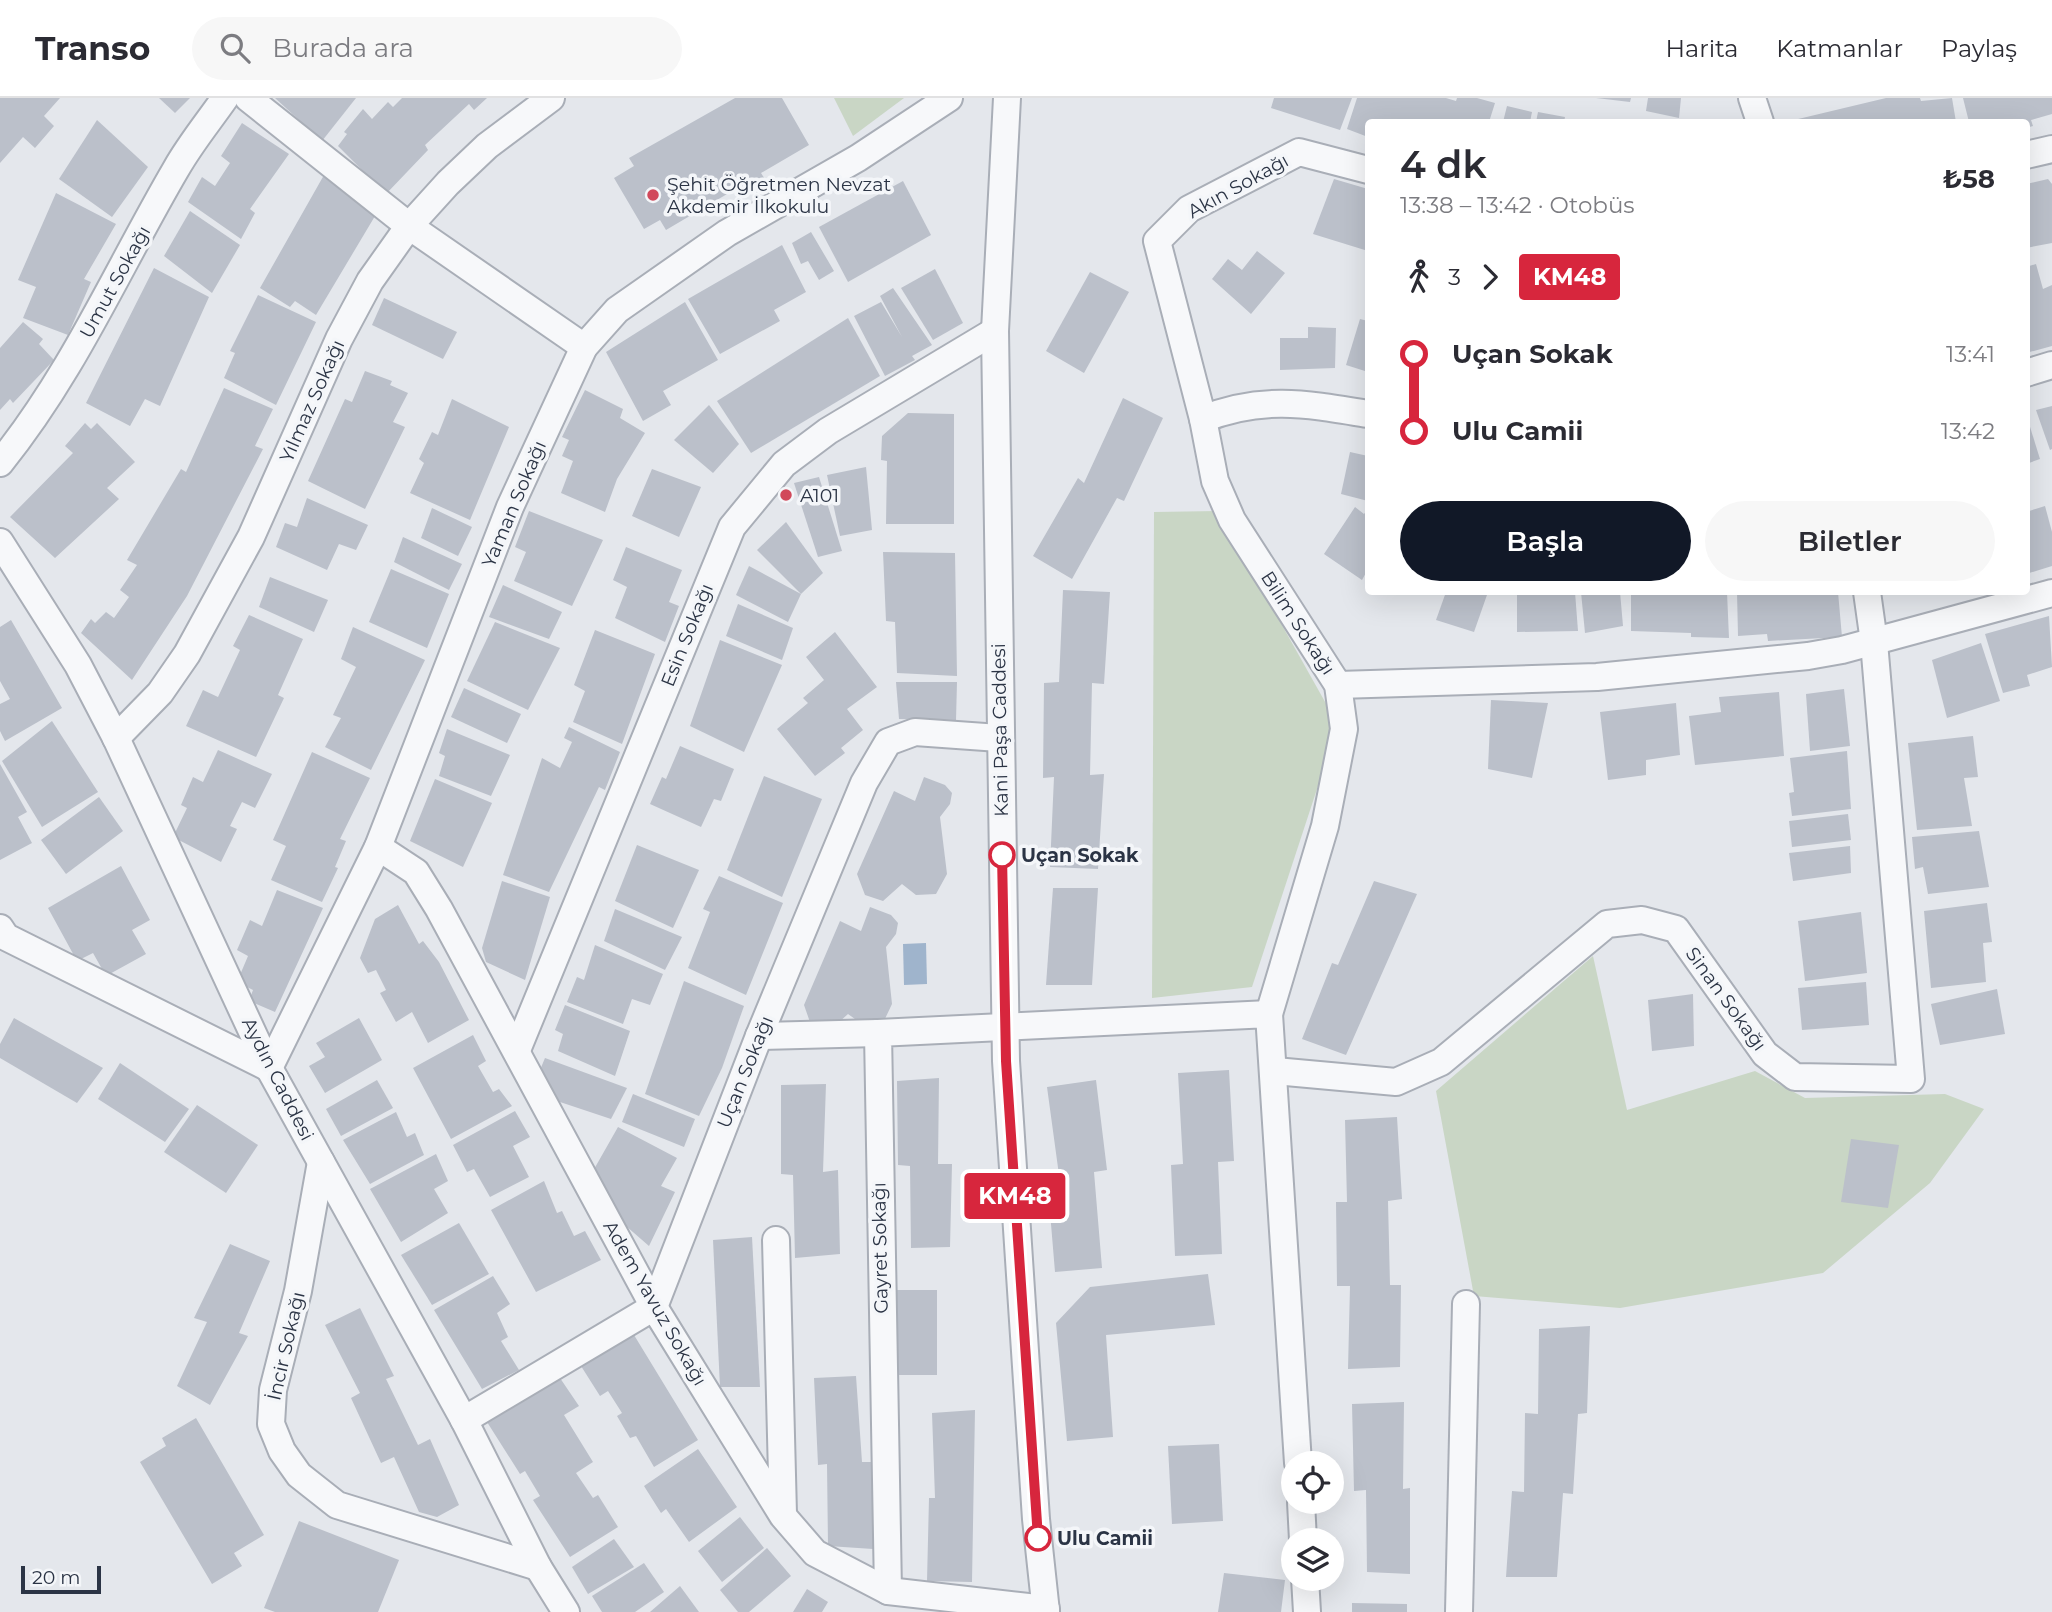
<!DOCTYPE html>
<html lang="tr">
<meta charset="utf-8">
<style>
:root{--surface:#fff;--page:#f7f7f7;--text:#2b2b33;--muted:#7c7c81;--line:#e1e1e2;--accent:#111827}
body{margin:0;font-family:Montserrat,sans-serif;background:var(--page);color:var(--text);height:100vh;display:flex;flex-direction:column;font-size:26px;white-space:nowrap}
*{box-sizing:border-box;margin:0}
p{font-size:23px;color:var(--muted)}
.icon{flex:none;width:38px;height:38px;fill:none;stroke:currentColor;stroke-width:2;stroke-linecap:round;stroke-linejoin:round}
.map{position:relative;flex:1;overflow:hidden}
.side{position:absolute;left:1365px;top:21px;width:665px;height:476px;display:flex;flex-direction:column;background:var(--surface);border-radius:7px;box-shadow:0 7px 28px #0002}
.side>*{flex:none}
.badge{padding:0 14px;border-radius:5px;font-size:24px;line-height:46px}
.buttons{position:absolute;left:1281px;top:1353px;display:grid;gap:14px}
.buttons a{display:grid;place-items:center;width:63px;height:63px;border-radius:50%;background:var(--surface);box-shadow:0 7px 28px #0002;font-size:35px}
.scale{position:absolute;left:21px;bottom:18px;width:80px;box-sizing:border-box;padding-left:7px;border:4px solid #2b3445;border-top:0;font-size:19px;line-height:24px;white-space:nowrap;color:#2b3445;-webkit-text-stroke:5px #f4f6f9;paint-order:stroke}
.map>.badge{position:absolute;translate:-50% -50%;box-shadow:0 0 0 4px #fff}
.legs{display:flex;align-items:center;gap:10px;height:77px;padding:0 35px;font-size:23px}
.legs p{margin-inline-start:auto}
.overview{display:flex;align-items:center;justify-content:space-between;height:119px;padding:0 35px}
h1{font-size:38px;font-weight:600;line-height:52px}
.cta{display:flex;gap:14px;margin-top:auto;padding:14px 35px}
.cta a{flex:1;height:80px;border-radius:42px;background:var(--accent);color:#fff;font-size:28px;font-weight:600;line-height:80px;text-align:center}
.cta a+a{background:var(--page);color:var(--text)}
ul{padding:0 35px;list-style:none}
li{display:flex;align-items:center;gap:24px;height:77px;font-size:26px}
li i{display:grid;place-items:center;width:10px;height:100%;margin:0 9px;background:currentColor}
li i::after{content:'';width:18px;height:18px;margin:-9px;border:5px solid;border-radius:50%;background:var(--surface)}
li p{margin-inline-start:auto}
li:first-child i{background:linear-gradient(#0000 50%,currentColor 0)}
li:last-child i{background:linear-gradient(currentColor 50%,#0000 0)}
header{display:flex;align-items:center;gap:42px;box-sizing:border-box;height:98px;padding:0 35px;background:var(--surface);border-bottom:2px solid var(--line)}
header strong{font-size:33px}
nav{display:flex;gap:38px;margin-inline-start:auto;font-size:24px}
.search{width:490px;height:63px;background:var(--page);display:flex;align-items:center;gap:18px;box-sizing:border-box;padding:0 24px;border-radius:38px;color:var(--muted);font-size:26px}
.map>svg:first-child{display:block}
.green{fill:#c9d6c5}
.water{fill:#9fb4cc}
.building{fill:#bbc0ca}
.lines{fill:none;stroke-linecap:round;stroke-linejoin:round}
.minor-casing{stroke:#a9aeb7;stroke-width:30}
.minor{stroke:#f7f8fa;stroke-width:26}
.line-1-casing{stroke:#fff;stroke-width:16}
.line-1{stroke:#d7263d;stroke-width:10}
.poi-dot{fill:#d1495b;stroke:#f4f6f9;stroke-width:2.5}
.stop-1-dot{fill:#fff;stroke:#d7263d;stroke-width:3.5}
.labels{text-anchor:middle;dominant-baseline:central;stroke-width:7;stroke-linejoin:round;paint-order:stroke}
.poi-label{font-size:19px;fill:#2b3445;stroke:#f4f6f9;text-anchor:start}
.street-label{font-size:19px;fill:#2b3445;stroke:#f4f6f9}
.stop-label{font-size:19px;font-weight:bold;fill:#2b3445;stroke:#f4f6f9;text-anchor:start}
</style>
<header>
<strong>Transo</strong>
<div class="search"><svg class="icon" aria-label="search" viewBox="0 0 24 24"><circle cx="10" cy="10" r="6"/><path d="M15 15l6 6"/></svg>Burada ara</div>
<nav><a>Harita</a><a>Katmanlar</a><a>Paylaş</a></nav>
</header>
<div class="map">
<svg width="2052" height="1514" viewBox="0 0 2052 1514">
<rect width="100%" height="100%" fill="#e4e7ec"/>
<g class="green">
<polygon points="834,0 904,0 853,38"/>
<polygon points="1218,413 1338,627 1252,889 1152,900 1154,414"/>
<polygon points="1593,858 1627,1012 1755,973 1805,1000 1945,996 1984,1011 1930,1085 1823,1175 1620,1210 1474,1198 1436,993"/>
</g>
<polygon class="water" points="926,845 927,886 904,887 903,846"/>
<g class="building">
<polygon points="0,0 60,0 44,18 54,28 35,50 23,39 0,65"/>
<polygon points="159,0 190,0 175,15"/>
<polygon points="275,0 356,0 322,43"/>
<polygon points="402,0 487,0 474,12 469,6 425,47 428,52 386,96 338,48 347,36 344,34 363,11 372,21 388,4 393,9"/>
<polygon points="735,0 782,0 809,47 761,75 768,86 745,99 739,89 666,132 660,122 644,131 614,80 634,68 629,60"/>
<polygon points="1274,0 1352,0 1340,32 1271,10"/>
<polygon points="1357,0 1446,0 1456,3 1457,0 1477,0 1495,5 1489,24 1368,24 1368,39 1347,31"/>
<polygon points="1596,0 1631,0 1630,4"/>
<polygon points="1648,0 1681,0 1679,20 1646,13"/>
<polygon points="1886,0 1920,0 1921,3 1952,0 1956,24 1795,24 1794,22"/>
<polygon points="1963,0 2052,0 2052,16 2031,22 2033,28 2026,30 2026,24 1969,24"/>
<polygon points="1507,8 1532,14 1530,24 1503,24"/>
<polygon points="1538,14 1565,19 1564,24 1536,24"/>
<polygon points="97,22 148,69 112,119 59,81"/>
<polygon points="242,25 289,56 250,111 255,115 241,141 188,104 202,79 215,88 230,65 221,58"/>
<polygon points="324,77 378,113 316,217 295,203 290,209 260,190"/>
<polygon points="1334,81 1368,91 1368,153 1313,136"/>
<polygon points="2048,81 2052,86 2052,145 2026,150 2026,86"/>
<polygon points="903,83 931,137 848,184 819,129"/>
<polygon points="56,95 116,126 84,181 91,184 68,237 23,220 36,189 18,182"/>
<polygon points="190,113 240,147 212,195 164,158"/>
<polygon points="811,134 834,173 819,182 808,163 801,166 792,145"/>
<polygon points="782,147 806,194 774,212 780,223 720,256 688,201"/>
<polygon points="1257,153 1285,175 1251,216 1212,181 1228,161 1242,172"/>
<polygon points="2036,166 2043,191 2052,187 2052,248 2026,255 2026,169"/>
<polygon points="154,170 209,199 160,308 145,301 130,328 86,305"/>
<polygon points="935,171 963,225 933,242 901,190"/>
<polygon points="1090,174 1129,194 1084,275 1046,253"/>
<polygon points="893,190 932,247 912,258 915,262 885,278 854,218 881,204 902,239 880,198"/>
<polygon points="258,197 316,224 276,307 224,280 235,255 230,253"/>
<polygon points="384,200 457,234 443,261 372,227"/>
<polygon points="685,204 718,262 663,293 671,307 643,323 606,254"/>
<polygon points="848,220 880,278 751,355 717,303"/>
<polygon points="1360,221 1368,223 1368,274 1346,267"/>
<polygon points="23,224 43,241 39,246 54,262 13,305 10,301 0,312 0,250"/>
<polygon points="1308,229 1336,230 1335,270 1280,272 1280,240 1308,240"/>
<polygon points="365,273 392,283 390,287 408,295 393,324 405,329 365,411 308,383 345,301 352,304"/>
<polygon points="224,290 273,311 255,348 263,351 187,498 132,582 81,535 91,521 95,525 106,514 114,520 129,499 120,492 137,467 127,462 181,371 186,374"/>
<polygon points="585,292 623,311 620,320 645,335 617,381 605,414 561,395 573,363 562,358 569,342 562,339"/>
<polygon points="1123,300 1163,320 1124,403 1117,400 1072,481 1033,458 1078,380 1084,385"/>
<polygon points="452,301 509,329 470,422 410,395 424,365 419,361 432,334 438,337"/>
<polygon points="709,307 739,346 713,375 674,342"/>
<polygon points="2052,308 2052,351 2050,352 2036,312"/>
<polygon points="908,315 954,316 954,426 886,426 887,363 881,362 882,338"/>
<polygon points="2026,316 2040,361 2026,366"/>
<polygon points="85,325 91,331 97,325 135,364 107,390 119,401 55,460 10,419 73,355 65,348"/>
<polygon points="1350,354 1368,358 1368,403 1341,396"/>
<polygon points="866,369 872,432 840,438 827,377"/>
<polygon points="652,371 701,389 679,439 632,418"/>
<polygon points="819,379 842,453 818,459 794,385"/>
<polygon points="307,400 368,427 356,452 339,446 327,472 276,449 285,425 297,429"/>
<polygon points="2045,408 2052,434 2052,468 2026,476 2026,414"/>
<polygon points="1355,409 1364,416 1368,411 1368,471 1362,482 1324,456"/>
<polygon points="432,410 472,429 458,458 421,440"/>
<polygon points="529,413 603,442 572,508 514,483 526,454 515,449"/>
<polygon points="786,424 823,475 801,496 757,452"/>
<polygon points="403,439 462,466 449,492 394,464"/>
<polygon points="626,449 682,472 669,504 679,508 665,544 615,520 627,489 613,482"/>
<polygon points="883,454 955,455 957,578 897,575 895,524 886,523"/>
<polygon points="749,468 801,496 788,524 736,497"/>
<polygon points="391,471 449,496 427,550 369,524"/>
<polygon points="270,479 328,502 314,534 259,509"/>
<polygon points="503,487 562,514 549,541 489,519"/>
<polygon points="1063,492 1110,494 1104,586 1092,585 1090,677 1104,676 1098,771 1050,769 1054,679 1043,680 1044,585 1059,584"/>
<polygon points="1446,494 1488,494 1474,534 1436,522"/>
<polygon points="1517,494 1575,494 1578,533 1517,534"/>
<polygon points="1581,494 1620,494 1623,528 1585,535"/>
<polygon points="1631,494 1727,494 1729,540 1691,539 1691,535 1631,533"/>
<polygon points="1737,494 1838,494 1842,539 1768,543 1767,536 1738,538"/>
<polygon points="738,506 793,530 782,562 726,538"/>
<polygon points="249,517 303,541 278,597 284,600 256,659 186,628 203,592 218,599 240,552 233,548"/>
<polygon points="2049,518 2052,569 2027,577 2030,588 2003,595 1985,536"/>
<polygon points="11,522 62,610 5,643 0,633 0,606 10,601 0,583 0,529"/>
<polygon points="495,524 560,550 528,612 467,583"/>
<polygon points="353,529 425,562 371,672 325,649 341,620 333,617 356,569 341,561"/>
<polygon points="595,532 655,556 622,646 573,624 585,593 574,587"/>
<polygon points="835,534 877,589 847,611 863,632 841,650 845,655 815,678 777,631 808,605 803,600 824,582 806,559"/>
<polygon points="720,542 782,567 744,654 690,628"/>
<polygon points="1981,545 2000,603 1947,620 1932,562"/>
<polygon points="896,584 957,584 956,622 899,621"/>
<polygon points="464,590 521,616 507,645 451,619"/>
<polygon points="1844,591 1850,648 1810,653 1806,596"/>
<polygon points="1779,594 1784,658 1695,667 1689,618 1721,614 1719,599"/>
<polygon points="1491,602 1548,605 1532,680 1488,671"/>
<polygon points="1676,605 1680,657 1646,662 1646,677 1608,682 1600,614"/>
<polygon points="52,623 98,694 42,729 2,663"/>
<polygon points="569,629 620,654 605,692 599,689 549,794 503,777 542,660 560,670 572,644 564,640"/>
<polygon points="447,631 510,657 491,698 439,678 445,658 439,655"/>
<polygon points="1973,638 1978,679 1964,680 1972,728 1917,732 1908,645"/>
<polygon points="680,648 734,671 721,703 714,701 701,729 650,706 662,679 666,681"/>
<polygon points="218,652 272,676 255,710 242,704 230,728 237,731 221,764 173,739 187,710 181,707 193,679 203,684"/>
<polygon points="1847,653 1851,711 1792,718 1789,695 1794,694 1790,660"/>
<polygon points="312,654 370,680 340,741 346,743 335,769 338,770 322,804 271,782 286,748 273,742"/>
<polygon points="0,666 27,714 18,719 32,745 0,762"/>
<polygon points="764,678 822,701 782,799 727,772"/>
<polygon points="924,679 945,687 952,695 950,706 940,719 947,776 936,796 916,797 902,786 883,803 865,797 857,776 894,693 915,703"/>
<polygon points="435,681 492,705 463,769 410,743"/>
<polygon points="99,699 123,733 66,776 41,742"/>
<polygon points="1848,716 1851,742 1792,749 1789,723"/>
<polygon points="1979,733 1989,789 1928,796 1923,769 1915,771 1912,739"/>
<polygon points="637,747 699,772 673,830 615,803"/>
<polygon points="1850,748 1851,775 1793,783 1789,755"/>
<polygon points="121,768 150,822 132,832 146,856 106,878 93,855 77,863 48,810"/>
<polygon points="719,778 783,805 746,897 688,870 710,814 703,811"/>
<polygon points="502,783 550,799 525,882 486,864 482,850"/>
<polygon points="1374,783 1417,796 1346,957 1302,941 1332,865 1338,867"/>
<polygon points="1053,790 1098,790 1092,887 1046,887"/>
<polygon points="277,792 323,810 275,914 249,903 253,892 237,884 248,858 237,852 250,822 262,828"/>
<polygon points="1987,805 1992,844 1983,845 1986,884 1931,890 1924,813"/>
<polygon points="398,807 419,846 423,843 439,864 469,922 428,945 412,914 396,924 380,895 386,892 376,872 368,875 360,860 375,821"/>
<polygon points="870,809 891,817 898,825 896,836 886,849 892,906 883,925 862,926 848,916 829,933 811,927 804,907 840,823 861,833"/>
<polygon points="615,811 682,839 665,872 604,843"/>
<polygon points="1861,814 1867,875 1805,883 1798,823"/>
<polygon points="595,847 663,876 650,907 632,901 623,926 567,904 577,879 584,882"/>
<polygon points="684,883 744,908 722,970 699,1018 645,996"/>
<polygon points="1866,884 1869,927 1802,932 1798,890"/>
<polygon points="1997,891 2005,936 1940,947 1931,906"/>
<polygon points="1693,896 1694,948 1652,953 1648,902"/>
<polygon points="565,907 630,933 615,978 558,953 563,936 555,932"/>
<polygon points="14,920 103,970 77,1005 0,960 0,946"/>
<polygon points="359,920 382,962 325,995 309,968 325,959 316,945"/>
<polygon points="473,937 486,963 478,968 493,994 499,991 512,1008 451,1041 413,970"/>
<polygon points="545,960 627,990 611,1021 554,1002 540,972"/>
<polygon points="120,965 189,1011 165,1044 98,1001"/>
<polygon points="1229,972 1234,1063 1218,1064 1222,1156 1175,1158 1171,1067 1183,1066 1178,975"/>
<polygon points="939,980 938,1066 952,1066 950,1149 911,1150 910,1068 898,1067 897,983"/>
<polygon points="377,982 393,1010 341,1038 326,1011"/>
<polygon points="1096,982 1107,1072 1094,1074 1102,1170 1055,1174 1047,1078 1059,1077 1047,989"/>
<polygon points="826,986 823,1074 838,1072 840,1156 795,1160 793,1077 781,1076 781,987"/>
<polygon points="633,996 695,1021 684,1049 622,1024"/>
<polygon points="197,1007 258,1047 226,1095 164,1054"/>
<polygon points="515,1013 530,1039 513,1048 529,1079 490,1099 474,1071 467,1074 453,1047"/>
<polygon points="396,1014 407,1039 415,1035 424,1057 370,1086 343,1042"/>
<polygon points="1397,1019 1402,1101 1388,1103 1390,1187 1401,1187 1400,1269 1348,1271 1350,1188 1337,1188 1336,1104 1347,1104 1345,1022"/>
<polygon points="618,1029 677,1060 661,1088 675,1094 649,1148 626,1128 593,1073"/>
<polygon points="1851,1041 1899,1047 1888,1110 1841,1104"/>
<polygon points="436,1056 448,1083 434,1091 448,1115 401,1144 370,1091"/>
<polygon points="544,1083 557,1115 562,1113 574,1138 585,1133 601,1162 536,1194 491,1112"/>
<polygon points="459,1125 489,1176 432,1207 401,1157"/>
<polygon points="752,1139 760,1289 720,1289 713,1142"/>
<polygon points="230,1146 270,1163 239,1235 248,1238 210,1307 177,1288 207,1224 194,1220"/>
<polygon points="1208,1176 1215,1227 1106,1237 1113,1339 1067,1343 1056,1225 1090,1189"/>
<polygon points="493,1178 510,1206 497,1215 508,1239 501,1243 519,1272 482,1291 434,1212"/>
<rect x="893" y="1192" width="44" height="85"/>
<polygon points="360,1210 394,1278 386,1281 418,1347 430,1341 459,1407 437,1419 419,1414 394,1359 381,1365 351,1300 360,1295 325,1227"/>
<polygon points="1590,1228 1587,1315 1578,1316 1573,1396 1563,1395 1557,1479 1506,1479 1512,1393 1524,1394 1525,1315 1538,1316 1539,1231"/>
<polygon points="634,1237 698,1342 654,1369 636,1338 630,1340 617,1318 622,1315 608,1293 600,1298 581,1268"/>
<polygon points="856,1278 862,1364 872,1364 873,1451 828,1448 827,1366 818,1367 814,1280"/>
<polygon points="560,1280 579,1308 564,1317 593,1364 576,1375 593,1400 598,1397 618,1429 570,1459 533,1402 540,1398 525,1373 520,1376 487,1324"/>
<polygon points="1404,1304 1403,1391 1410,1390 1410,1476 1367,1474 1366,1392 1354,1393 1352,1306"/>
<polygon points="975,1312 972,1484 927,1483 929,1400 935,1400 932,1315"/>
<polygon points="196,1320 264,1437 234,1455 242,1468 212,1486 140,1364 166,1348 162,1340"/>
<polygon points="1219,1346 1223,1423 1172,1426 1168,1348"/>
<polygon points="698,1351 737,1409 689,1444 666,1411 661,1415 644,1388"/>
<polygon points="740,1419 764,1450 722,1484 698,1453"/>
<polygon points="299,1423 399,1462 378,1514 275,1514 264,1510"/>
<polygon points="614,1441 634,1469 588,1496 572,1469"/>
<polygon points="767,1450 791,1478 749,1514 738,1514 720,1492"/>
<polygon points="644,1465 664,1494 635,1514 602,1514 592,1498"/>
<polygon points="1224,1475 1285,1482 1281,1514 1218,1514"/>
<polygon points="680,1488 699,1514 650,1514"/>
<polygon points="807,1491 828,1504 822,1514 793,1514"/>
<polygon points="1352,1505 1407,1506 1407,1514 1352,1514"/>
</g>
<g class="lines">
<g class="minor-casing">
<g id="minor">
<polyline points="248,0 409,128 584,249"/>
<polyline points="1007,0 995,233 1006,963 1036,1421 1046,1514"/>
<polyline points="1752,0 1760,24"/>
<polyline points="2026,57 2052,51"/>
<polyline points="2026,275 2052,267"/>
<path d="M1203 321C1262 297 1308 306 1368 316"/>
<path d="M0 365C73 275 118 170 176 71 190 46 209 23 225 0"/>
<polyline points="0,444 78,567 116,640 269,970 464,1322 538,1469 566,1514"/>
<polyline points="1338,587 1597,579 1808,558 1842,552 2052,495"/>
<polyline points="116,640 160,595 187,556 251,439 339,241 370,183 409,128 448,85 487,48 551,0"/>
<polyline points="378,749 416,774 439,811 654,1209 783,1418 815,1455 888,1493 1046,1511"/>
<polyline points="0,830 6,839 269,970 378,749 510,409 584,249 617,212 727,135 858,60 949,0"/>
<polyline points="1269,916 1325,728 1344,631 1338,587 1232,422 1215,383 1203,321 1157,143 1189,111 1299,54 1368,72"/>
<polyline points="759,938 878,935"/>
<polyline points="517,952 732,429 784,366 828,333 995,233"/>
<polyline points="1275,973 1396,984 1441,964 1607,826 1642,822 1676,831 1765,956 1795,979 1911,981 1874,544 1867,494"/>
<polyline points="321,1064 298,1193 273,1292 271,1326 282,1353 299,1377 337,1407 538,1469"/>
<polyline points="776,1142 783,1416"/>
<polyline points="464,1322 654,1209 759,938 864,685 888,644 915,634 999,640"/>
<polyline points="1301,1404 1303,1442"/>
<polyline points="1305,1480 1307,1514"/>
<polyline points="888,1493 878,935 1269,916 1298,1365"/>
<polyline points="1459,1514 1466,1206"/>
</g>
</g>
<use href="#minor" class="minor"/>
</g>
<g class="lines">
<g class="line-1-casing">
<polyline id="line-1" points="1002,757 1006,963 1038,1440"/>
</g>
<use href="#line-1" class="line-1"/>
</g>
<g class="poi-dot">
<circle cx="653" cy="97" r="7"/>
<circle cx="786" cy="397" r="7"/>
</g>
<g class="stop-1-dot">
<circle cx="1002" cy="757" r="12"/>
<circle cx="1038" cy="1440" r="12"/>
</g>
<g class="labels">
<g class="poi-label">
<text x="667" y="86">Şehit Öğretmen Nevzat<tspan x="667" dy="22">Akdemir İlkokulu</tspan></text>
<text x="800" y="397">A101</text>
</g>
<g class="street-label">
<text transform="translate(1238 88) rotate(-29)">Akın Sokağı</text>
<text transform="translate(115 184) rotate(-61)">Umut Sokağı</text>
<text transform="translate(312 303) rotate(-66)">Yılmaz Sokağı</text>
<text transform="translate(514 406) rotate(-67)">Yaman Sokağı</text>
<text transform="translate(1298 525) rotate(57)">Bilim Sokağı</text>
<text transform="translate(687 537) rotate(-68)">Esin Sokağı</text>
<text transform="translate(1000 632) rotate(-91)">Kani Paşa Caddesi</text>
<text transform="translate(1726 901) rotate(54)">Sinan Sokağı</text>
<text transform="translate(745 974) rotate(-68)">Uçan Sokağı</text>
<text transform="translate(278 981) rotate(63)">Aydın Caddesi</text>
<text transform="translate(880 1150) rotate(-91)">Gayret Sokağı</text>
<text transform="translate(655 1205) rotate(60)">Adem Yavuz Sokağı</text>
<text transform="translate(286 1248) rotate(-77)">İncir Sokağı</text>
</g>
<g class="stop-label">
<text x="1021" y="757">Uçan Sokak</text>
<text x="1057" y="1440">Ulu Camii</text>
</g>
</g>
</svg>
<div class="buttons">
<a><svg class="icon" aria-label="locate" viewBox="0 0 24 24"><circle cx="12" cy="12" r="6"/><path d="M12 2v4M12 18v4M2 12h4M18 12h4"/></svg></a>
<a><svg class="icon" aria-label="layers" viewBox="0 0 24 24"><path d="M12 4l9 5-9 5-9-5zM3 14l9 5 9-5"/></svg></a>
</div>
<div class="scale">20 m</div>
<b class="badge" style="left:1015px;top:1098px;background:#d7263d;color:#fff">KM48</b>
<section class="side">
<div class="overview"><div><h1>4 dk</h1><p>13:38 – 13:42 · Otobüs</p></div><b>₺58</b></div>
<div class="legs"><svg class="icon" aria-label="walk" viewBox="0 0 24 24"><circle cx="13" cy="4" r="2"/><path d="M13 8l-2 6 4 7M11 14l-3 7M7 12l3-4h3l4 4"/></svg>3<svg class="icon" aria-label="forward" viewBox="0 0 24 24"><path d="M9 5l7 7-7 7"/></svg><b class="badge" style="background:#d7263d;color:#fff">KM48</b></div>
<ul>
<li><i style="color:#d7263d"></i><b>Uçan Sokak</b><p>13:41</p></li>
<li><i style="color:#d7263d"></i><b>Ulu Camii</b><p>13:42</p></li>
</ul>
<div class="cta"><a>Başla</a><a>Biletler</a></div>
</section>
</div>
